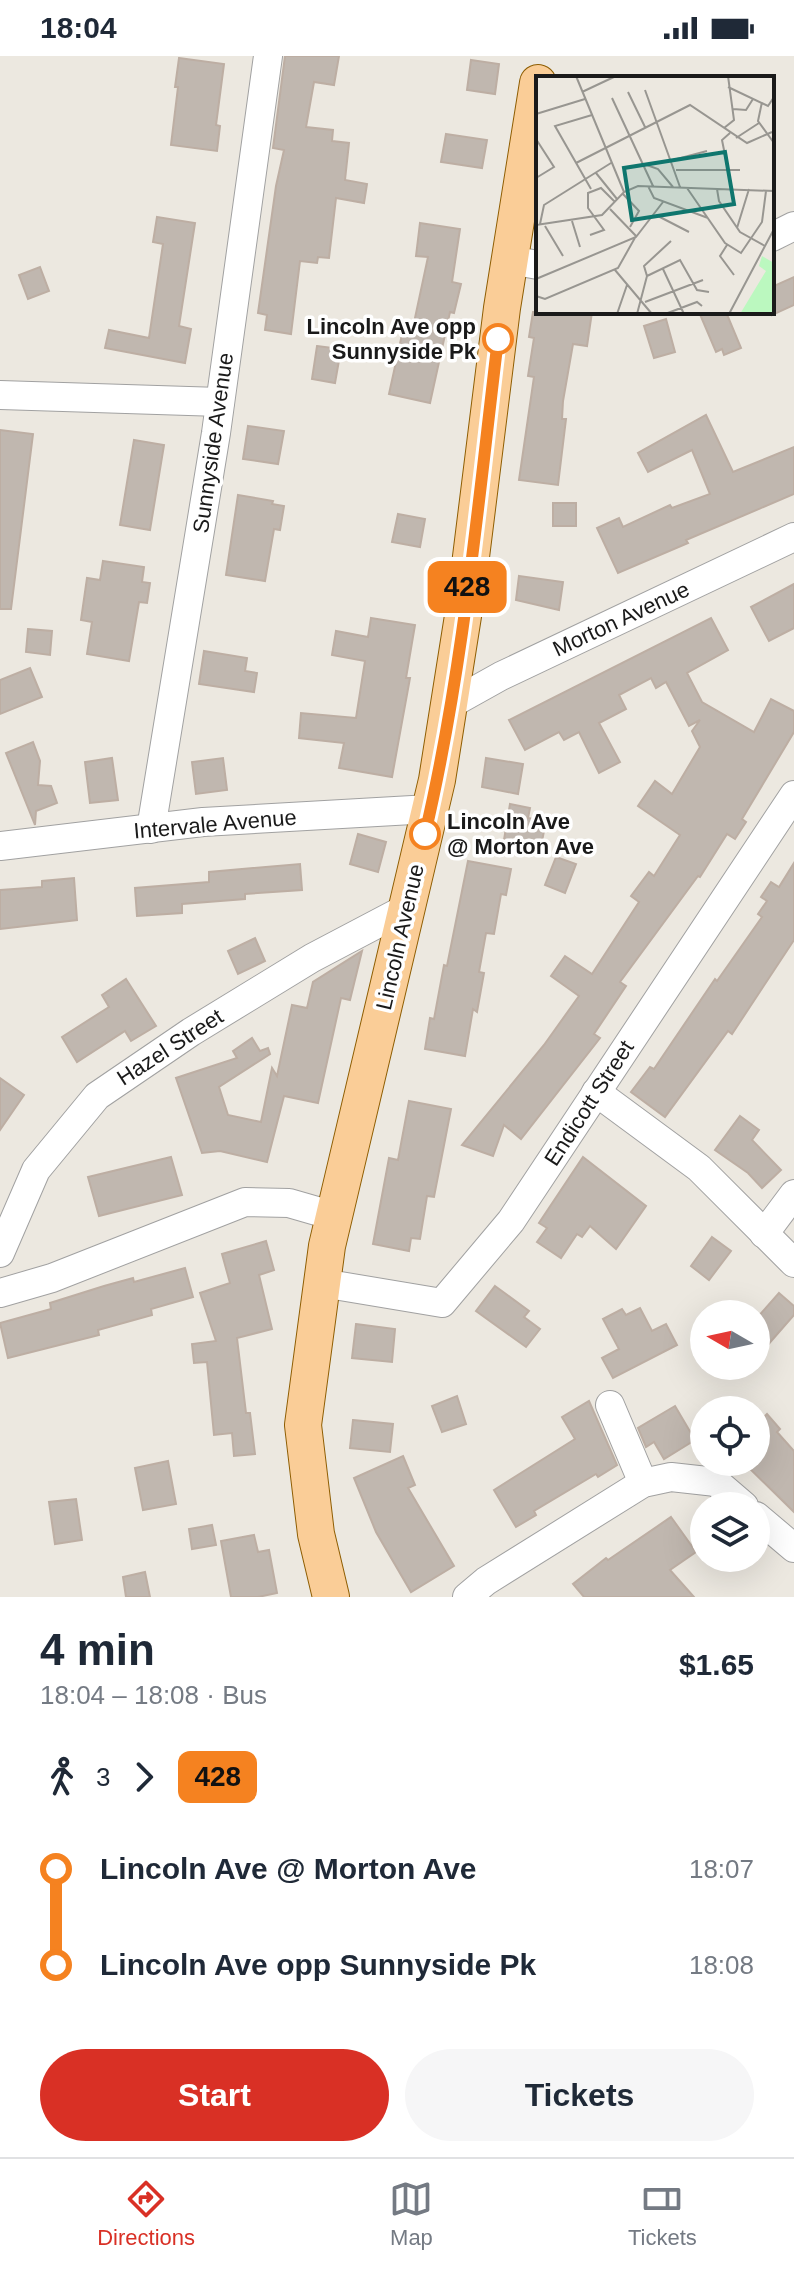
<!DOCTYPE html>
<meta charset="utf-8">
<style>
:root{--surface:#fff;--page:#f6f6f7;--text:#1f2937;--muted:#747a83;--line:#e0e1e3;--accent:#d93025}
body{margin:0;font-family:Helvetica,sans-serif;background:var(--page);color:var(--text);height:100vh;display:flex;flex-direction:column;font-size:30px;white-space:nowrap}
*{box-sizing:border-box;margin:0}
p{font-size:26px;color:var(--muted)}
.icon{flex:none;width:44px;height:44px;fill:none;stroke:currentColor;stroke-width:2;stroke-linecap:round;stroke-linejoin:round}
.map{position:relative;height:1541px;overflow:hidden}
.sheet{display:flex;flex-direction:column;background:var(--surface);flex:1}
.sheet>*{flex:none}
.badge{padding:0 16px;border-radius:12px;font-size:28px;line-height:52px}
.needle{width:52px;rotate:279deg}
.buttons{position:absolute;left:690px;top:1244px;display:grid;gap:16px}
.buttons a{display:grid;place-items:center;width:80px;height:80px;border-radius:50%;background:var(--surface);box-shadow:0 8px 32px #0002;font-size:40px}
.map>.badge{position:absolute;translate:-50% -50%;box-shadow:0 0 0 4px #fff}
.legs{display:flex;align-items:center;gap:12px;height:88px;padding:0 40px;font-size:26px}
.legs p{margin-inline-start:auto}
.headline{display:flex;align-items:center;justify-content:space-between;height:136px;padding:0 40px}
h1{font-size:44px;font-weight:700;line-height:60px}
.cta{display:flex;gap:16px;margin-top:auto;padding:16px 40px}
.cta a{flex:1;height:92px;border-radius:48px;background:var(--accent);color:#fff;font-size:32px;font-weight:700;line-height:92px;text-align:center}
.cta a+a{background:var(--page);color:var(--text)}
ul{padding:0 40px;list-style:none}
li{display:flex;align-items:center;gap:28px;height:96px;font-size:30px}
li i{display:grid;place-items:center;width:12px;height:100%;margin:0 10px;background:currentColor}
li i::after{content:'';width:20px;height:20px;margin:-10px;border:6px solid;border-radius:50%;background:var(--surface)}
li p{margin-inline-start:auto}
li:first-child i{background:linear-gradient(#0000 50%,currentColor 0)}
li:last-child i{background:linear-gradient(currentColor 50%,#0000 0)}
.status{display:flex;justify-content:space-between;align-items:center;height:56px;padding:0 40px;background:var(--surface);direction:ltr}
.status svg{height:22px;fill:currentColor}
.tabs{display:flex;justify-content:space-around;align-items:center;height:112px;border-top:2px solid var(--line);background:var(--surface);font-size:22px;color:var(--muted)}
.tabs a{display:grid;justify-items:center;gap:4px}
.tabs .current{color:var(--accent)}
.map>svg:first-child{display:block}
.building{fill:#c0b7af;stroke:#bdaea3;stroke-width:2}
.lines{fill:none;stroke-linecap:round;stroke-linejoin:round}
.minor-casing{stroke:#a1a1a1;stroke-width:30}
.major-casing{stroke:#8e5d02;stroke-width:38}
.minor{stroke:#fff;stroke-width:28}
.major{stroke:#facd97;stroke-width:36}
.line-1-casing{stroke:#fff;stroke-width:18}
.line-1{stroke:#f58220;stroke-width:12}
.stop-1-dot{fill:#fff;stroke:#f58220;stroke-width:4}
.labels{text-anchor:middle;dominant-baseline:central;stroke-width:7;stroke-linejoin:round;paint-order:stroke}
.stop-label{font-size:22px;font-weight:bold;fill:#1a1a1a;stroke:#fff;text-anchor:end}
.street-label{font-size:22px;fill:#1a1a1a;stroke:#fff}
.inset-road{fill:none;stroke:#989691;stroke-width:2}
.view{fill:#0f766e;fill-opacity:0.15;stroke:#0f766e;stroke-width:4}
.inset-edge{fill:none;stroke:#1a1a1a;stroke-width:4}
</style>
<div class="status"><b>18:04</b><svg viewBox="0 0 49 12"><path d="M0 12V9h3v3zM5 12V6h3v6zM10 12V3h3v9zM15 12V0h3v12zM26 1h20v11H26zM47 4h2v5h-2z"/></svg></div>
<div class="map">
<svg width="794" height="1541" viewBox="0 0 794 1541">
<rect width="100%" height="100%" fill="#ece8e0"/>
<g class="building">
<polygon points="285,0 339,0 334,29 314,26 306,71 333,74 332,85 349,87 345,124 367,128 364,147 336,142 329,202 318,201 317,207 300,205 291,278 265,274 267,259 258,257 276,130 284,94 273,92"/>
<polygon points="179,2 224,8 216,69 220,70 217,95 171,89 178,31 175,31"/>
<polygon points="471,4 499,8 495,38 467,34"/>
<polygon points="446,78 487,84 482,112 441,106"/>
<polygon points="157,161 195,167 179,270 191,273 185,307 105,292 109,274 149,282 163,188 153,186"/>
<polygon points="420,167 460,173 452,226 461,228 454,257 450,256 430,347 389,338 403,274 412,276 428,201 416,200"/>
<polygon points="40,211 49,235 28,243 19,219"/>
<polygon points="794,221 794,249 772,259 772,231"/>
<polygon points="533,256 592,256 587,290 573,288 563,345 562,363 566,363 558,429 519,424 534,321 528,320 534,282 529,281"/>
<polygon points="699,256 726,256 741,292 724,299 722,293 716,296"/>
<polygon points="666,263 675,296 654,302 644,270"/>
<polygon points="317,290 341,293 335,327 312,323"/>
<polygon points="706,359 733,416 794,391 794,438 686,484 688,487 618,517 597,472 619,462 623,471 670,449 672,452 710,438 692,394 648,416 638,397"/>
<polygon points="248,370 284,375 278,408 243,403"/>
<polygon points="0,374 33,378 11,553 0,553"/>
<polygon points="134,384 164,389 150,474 120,469"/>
<polygon points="238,439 273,445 272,448 284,450 280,474 274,473 265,525 226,519"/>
<rect x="553" y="447" width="23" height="23"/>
<polygon points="398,458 425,463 420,491 392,486"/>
<polygon points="103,505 144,511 142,526 150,527 147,547 139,546 129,605 87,598 92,566 81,564 87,522 100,524"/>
<polygon points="519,520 563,526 559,554 516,544"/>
<polygon points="794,528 794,572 769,585 751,551"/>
<polygon points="371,562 415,569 406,622 410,622 392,721 339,712 344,687 299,682 301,657 356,662 365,605 332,599 336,575 368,581"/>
<polygon points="711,562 728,594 687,617 702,646 754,676 771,643 794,655 794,676 742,763 746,766 735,783 727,778 700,821 698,820 620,926 626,930 594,978 600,982 521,1083 504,1069 493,1100 462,1089 544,989 579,940 551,920 565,900 592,918 639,846 631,840 649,816 654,820 680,779 638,750 655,725 672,738 700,691 692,675 700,664 689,670 666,626 656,632 651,622 619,639 626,653 599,667 620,706 599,717 579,676 564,684 559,676 525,694 509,664"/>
<polygon points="28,573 52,575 50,599 26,596"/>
<polygon points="204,595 247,602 245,615 257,617 254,636 199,628"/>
<polygon points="30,612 42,641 0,658 0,624"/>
<polygon points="33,686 40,705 38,729 51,730 57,747 36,755 35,769 6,697"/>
<polygon points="112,702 118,744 90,747 85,706"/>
<polygon points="223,702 227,734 196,738 192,706"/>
<polygon points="486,702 523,708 518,738 482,731"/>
<polygon points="510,748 530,752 528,762 546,765 541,790 504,784"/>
<polygon points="358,778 386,786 378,816 350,808"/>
<polygon points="556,801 576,808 565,837 545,829"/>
<polygon points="468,805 511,813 506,839 501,838 494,878 486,877 479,916 484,917 477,956 473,953 465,1000 425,993 430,962 434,963 444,909 447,910"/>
<polygon points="794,807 794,884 732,978 728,975 665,1061 631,1036 650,1011 654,1013 715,923 717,925 762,861 758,858 767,845 761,841 771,826 779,831"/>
<polygon points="300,808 302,834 245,838 245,843 182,848 182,857 137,860 135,832 209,826 209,816"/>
<polygon points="74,822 77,864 0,873 0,834 42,831 42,825"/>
<polygon points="255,882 265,905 238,918 228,895"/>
<polygon points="362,895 350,944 341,942 318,1047 284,1040 267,1106 220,1095 202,1097 176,1022 237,1002 233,995 252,982 260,995 268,992 270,998 219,1031 228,1059 261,1066 272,1012 277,1020 292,949 307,952 313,926"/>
<polygon points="126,923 156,970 131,985 125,975 77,1006 62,981 109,951 102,939"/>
<polygon points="0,1022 24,1039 0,1074"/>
<polygon points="409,1045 451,1053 434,1141 427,1140 420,1183 411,1182 409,1195 373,1188 389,1102 398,1104"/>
<polygon points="740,1060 759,1074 752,1084 781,1114 762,1132 748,1117 715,1094"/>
<polygon points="171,1101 182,1139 99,1160 88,1121"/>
<polygon points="583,1101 646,1150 616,1193 590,1170 582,1181 577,1178 561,1202 537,1186 547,1172 539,1167"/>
<polygon points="712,1181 731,1195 709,1224 691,1210"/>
<polygon points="266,1185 274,1214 259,1219 272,1273 237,1282 246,1357 250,1357 255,1398 234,1400 232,1377 214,1379 207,1306 194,1307 192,1288 216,1285 200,1237 230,1227 222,1198"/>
<polygon points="185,1212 193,1241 151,1253 152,1259 98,1274 99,1279 8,1302 0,1267 51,1253 50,1247 104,1230 133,1222 134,1226"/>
<polygon points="495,1230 529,1255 524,1261 540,1273 526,1291 476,1255"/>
<polygon points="779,1237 794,1250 794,1259 766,1291 756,1282 756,1263"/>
<polygon points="640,1252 652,1275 666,1268 677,1289 613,1322 602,1302 619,1293 603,1263 622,1253 626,1259"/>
<polygon points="356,1268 395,1273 392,1306 352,1302"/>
<polygon points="457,1340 466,1368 442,1376 432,1350"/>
<polygon points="589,1345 617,1409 598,1421 596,1418 534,1455 536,1459 516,1471 494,1434 575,1383 562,1361"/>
<polygon points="675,1350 695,1384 664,1403 654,1386 646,1391 638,1372"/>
<polygon points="756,1354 763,1362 767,1358 780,1373 777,1376 794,1395 794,1456 743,1406 756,1406"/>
<polygon points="353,1364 393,1368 390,1396 350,1392"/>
<polygon points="403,1400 415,1429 408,1432 454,1510 411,1536 376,1476 354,1422"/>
<polygon points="168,1405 176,1448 143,1454 135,1412"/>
<polygon points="76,1443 82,1484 55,1488 49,1446"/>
<polygon points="671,1461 696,1496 670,1514 694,1541 584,1541 573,1528 606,1502 608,1504"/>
<polygon points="212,1469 216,1489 192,1493 189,1473"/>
<polygon points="254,1479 258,1496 269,1494 277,1537 258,1541 231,1541 221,1485"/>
<polygon points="145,1516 150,1541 126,1541 123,1521"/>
</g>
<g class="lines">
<g class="minor-casing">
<g id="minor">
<polyline points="772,181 794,170"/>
<polyline points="510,204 538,209"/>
<polyline points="0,339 220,346"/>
<polyline points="449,649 501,620 794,481"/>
<polyline points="151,773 216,377 268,0"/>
<polyline points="0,790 203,766 430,753"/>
<polyline points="596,1036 699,1112 794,1207"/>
<polyline points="764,1178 794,1138"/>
<polyline points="0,1197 36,1114 97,1040 191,976 312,902 407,852"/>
<polyline points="322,1227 442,1247 511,1165 794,739"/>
<polyline points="0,1237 52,1222 245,1146 289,1147 334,1160"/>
<polyline points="610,1349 643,1427"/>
<polyline points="756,1460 794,1492"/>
<polyline points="467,1541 486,1525 643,1427 671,1421 716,1426 744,1450"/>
</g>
</g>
<g class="major-casing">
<polyline id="major" points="331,1541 316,1478 303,1369 327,1190 437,724 466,541 502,252 538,27"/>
</g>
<use href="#minor" class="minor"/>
<use href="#major" class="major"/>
</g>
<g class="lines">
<g class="line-1-casing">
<path id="line-1" d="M425 778C463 616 478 448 498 283"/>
</g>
<use href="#line-1" class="line-1"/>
</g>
<g class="stop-1-dot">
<circle cx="498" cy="283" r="14"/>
<circle cx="425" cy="778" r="14"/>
</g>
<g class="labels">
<g class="stop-label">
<text x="476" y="270">Lincoln Ave opp<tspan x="476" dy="25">Sunnyside Pk</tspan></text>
<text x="447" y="765" text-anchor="start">Lincoln Ave<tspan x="447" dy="25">@ Morton Ave</tspan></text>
</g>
<g class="street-label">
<text transform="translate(213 387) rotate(-82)">Sunnyside Avenue</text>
<text transform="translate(621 563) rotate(-25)">Morton Avenue</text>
<text transform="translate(215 768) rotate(-5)">Intervale Avenue</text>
<text transform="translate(400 881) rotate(-77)">Lincoln Avenue</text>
<text transform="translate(170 991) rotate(-33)">Hazel Street</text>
<text transform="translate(589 1047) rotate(-57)">Endicott Street</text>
</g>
</g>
<g transform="translate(536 20)">
<rect width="238" height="238" fill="#ece8e0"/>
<path d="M226 180 238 187V238H204L230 195 223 190Z" fill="#bbf8bf"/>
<path class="inset-road" d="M40 0 88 116M192 11 232 30 238 21M109 14 144 111M46 16 80 0M92 16 109 51M76 22 117 110M226 26 222 45 238 67M197 33 210 34 217 23M0 38 49 23M188 52 198 44 192 0M200 62 223 47M0 63 18 91 0 102M137 84 171 75M40 87 154 29 211 67 236 56M108 88 122 93 137 111M140 94H204M192 94 186 64 194 57M60 97 81 123M112 110 118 122 172 142M151 112 189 167 205 177 226 146 230 115M55 113 19 50 56 39M181 113 183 125 204 156 229 170M87 118 103 135 94 151M120 139 153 156M36 145 44 171M4 148 8 129 75 87M0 149 66 139 88 116 102 110 238 115M9 150 27 180M201 152 213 113M54 159 68 154 52 132V117L65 112 79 126M191 169 184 180 198 199M127 193 148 238M79 194 116 238M111 200 144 184 161 214 173 216M0 203 100 161 127 126M0 220 9 223 82 192 100 160 74 133M109 226 167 204M81 238 91 209M101 238 111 200 108 190 135 165M129 238 161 226 166 230M193 238 238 153"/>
<path class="view" d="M189 76 198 128 96 144 88 92Z"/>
<rect width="238" height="238" class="inset-edge"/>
</g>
</svg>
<div class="buttons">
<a><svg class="needle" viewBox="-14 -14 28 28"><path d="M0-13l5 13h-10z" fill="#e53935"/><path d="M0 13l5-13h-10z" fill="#747a83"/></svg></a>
<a><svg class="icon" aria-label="locate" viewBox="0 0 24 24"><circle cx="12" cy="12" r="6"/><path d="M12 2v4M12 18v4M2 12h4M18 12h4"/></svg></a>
<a><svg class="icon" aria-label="layers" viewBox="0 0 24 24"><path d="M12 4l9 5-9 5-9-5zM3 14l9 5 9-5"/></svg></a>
</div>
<b class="badge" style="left:467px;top:531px;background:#f58220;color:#111">428</b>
</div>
<section class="sheet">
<div class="headline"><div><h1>4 min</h1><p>18:04 – 18:08 · Bus</p></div><b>$1.65</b></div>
<div class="legs"><svg class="icon" aria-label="walk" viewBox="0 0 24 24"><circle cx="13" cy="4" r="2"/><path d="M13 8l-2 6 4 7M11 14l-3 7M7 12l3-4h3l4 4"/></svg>3<svg class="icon" aria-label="forward" viewBox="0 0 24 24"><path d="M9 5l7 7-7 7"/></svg><b class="badge" style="background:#f58220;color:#111">428</b></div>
<ul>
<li><i style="color:#f58220"></i><b>Lincoln Ave @ Morton Ave</b><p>18:07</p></li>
<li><i style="color:#f58220"></i><b>Lincoln Ave opp Sunnyside Pk</b><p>18:08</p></li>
</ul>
<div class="cta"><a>Start</a><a>Tickets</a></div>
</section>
<nav class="tabs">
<a class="current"><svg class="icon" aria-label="directions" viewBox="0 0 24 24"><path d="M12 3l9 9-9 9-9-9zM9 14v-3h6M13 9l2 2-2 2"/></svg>Directions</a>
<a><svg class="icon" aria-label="map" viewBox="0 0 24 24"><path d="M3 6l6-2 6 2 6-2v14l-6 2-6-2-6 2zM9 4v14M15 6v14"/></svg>Map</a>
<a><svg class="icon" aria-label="tickets" viewBox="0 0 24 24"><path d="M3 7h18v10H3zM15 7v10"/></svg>Tickets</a>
</nav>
